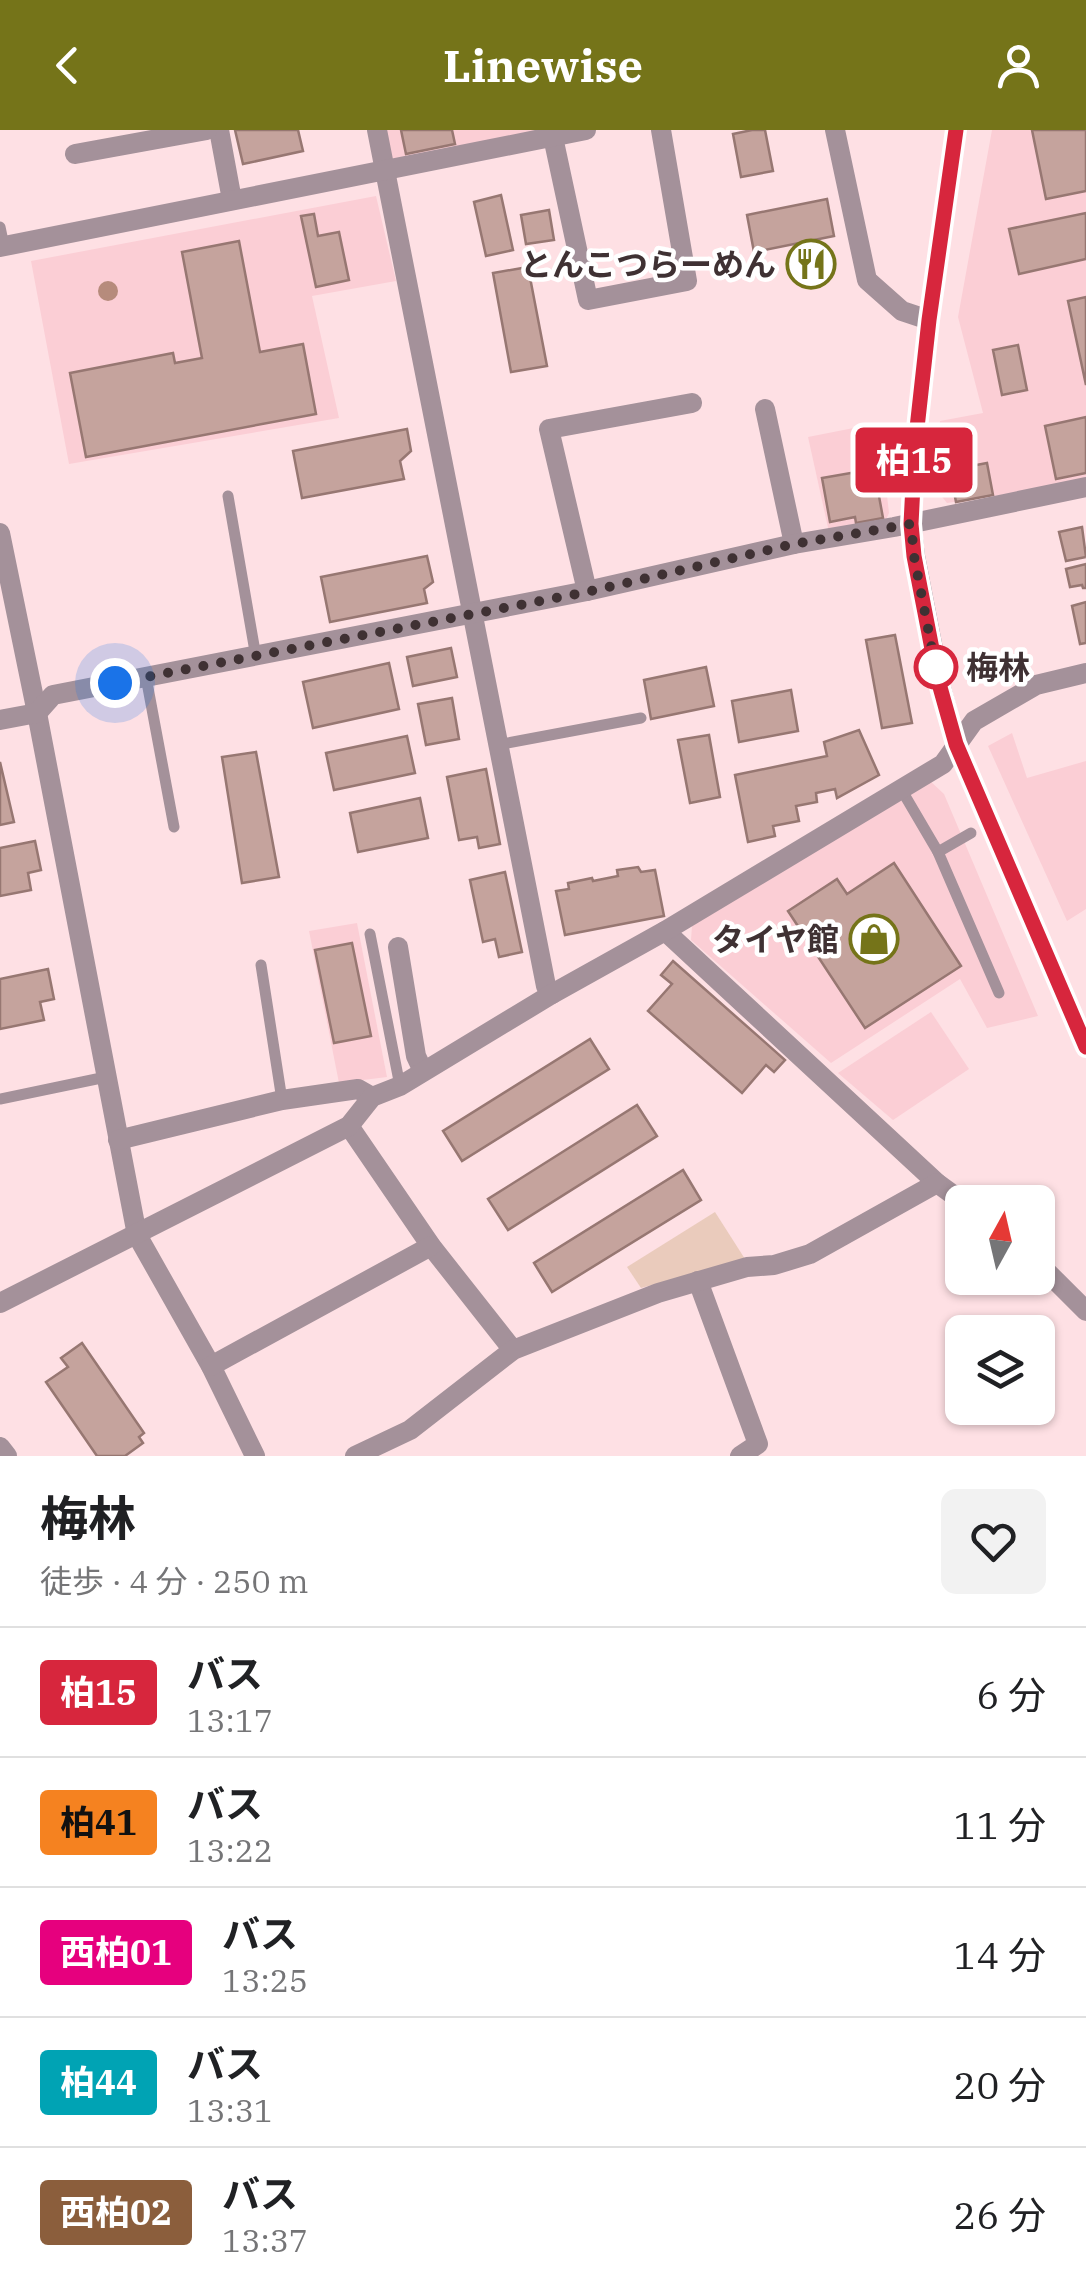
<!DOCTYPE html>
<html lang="ja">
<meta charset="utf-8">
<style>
:root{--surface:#fff;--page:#f2f2f2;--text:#202124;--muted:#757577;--line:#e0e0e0;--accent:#757419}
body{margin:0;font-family:"IBM Plex Serif","Noto Sans JP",serif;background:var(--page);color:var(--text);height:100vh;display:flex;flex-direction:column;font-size:38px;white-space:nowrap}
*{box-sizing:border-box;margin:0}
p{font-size:32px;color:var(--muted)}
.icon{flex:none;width:55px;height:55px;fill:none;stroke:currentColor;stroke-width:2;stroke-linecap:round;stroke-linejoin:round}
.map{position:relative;height:1326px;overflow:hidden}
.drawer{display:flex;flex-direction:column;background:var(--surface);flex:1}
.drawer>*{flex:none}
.badge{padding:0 20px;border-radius:8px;font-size:35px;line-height:65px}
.needle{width:65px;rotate:8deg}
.controls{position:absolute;left:945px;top:1055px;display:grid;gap:20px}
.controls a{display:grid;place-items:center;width:110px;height:110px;border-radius:15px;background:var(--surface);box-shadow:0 2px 8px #0004;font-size:50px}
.you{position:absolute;width:50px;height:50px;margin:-25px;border:8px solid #fff;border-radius:50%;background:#1a73e8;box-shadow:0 0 0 15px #1a73e833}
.map>.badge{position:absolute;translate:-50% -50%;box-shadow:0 0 0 5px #fff}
.round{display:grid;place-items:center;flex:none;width:105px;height:105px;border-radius:15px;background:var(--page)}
.summary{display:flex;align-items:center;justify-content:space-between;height:170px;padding:0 40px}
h1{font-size:48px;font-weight:700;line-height:75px}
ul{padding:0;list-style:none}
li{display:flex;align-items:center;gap:30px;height:130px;padding:0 40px;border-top:2px solid var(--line)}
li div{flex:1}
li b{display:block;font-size:38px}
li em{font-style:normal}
li .badge{min-width:110px;font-weight:700;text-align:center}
header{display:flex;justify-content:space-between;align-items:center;height:130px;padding:0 40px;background:var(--accent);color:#fff;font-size:45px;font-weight:700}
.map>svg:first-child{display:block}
.built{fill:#fbced5}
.green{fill:#eacbbc}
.building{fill:#c5a39d;stroke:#977772;stroke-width:2.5}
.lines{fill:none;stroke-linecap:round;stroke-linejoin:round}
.lane{stroke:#a4919a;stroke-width:11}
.street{stroke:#a4919a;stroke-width:20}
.secondary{stroke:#826874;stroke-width:20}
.tree{fill:#b68b7c}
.line-casing{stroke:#fff;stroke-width:22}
.line{stroke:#d7263d;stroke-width:15}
.walk{stroke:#3f3133;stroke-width:10;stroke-dasharray:0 18}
.stop-dot{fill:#fff;stroke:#d7263d;stroke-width:5}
.labels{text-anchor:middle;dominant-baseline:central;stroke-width:9;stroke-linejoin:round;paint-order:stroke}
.poi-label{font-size:32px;font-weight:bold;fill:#3f3133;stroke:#fff;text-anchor:end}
.stop-label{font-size:32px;font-weight:bold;fill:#3f3133;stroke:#fff;text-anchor:start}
</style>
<header><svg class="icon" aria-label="back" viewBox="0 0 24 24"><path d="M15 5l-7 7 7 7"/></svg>Linewise<svg class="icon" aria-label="person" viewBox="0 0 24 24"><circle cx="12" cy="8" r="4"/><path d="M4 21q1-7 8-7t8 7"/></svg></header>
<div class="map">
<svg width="1086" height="1326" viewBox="0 0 1086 1326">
<rect width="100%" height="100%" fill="#fee0e4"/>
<g class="built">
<polygon points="384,0 558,0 392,36"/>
<polygon points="992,0 1086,0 1086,348 1001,365 947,373 935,358 940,291 983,283 958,187"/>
<polygon points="376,66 396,151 312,166 339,288 69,334 31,131"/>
<polygon points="879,293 889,383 884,394 829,402 808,307"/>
<polygon points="1012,603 1027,648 1086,631 1086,779 1067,791 988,616"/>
<polygon points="928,649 944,664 1038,886 987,898 960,849 831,933 691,810 692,796"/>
<polygon points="357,793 387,947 339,953 309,801"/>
<polygon points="931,882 969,939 893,990 838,943"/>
</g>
<polygon class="green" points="715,1082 745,1129 641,1158 627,1137"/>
<g class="building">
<polygon points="235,0 298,0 303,21 243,34"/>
<polygon points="401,0 452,0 455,14 406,24"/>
<polygon points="752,0 765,0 773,41 741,47 733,4"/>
<polygon points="1032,0 1086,0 1086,61 1046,69"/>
<polygon points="501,65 513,120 486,126 474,72"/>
<polygon points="827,69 834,106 754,122 747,85"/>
<polygon points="549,80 554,110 526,114 521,85"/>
<polygon points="1086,83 1086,129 1019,144 1009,99"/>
<polygon points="314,84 318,106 339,102 349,150 316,157 301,86"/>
<polygon points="239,111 260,222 303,214 316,284 86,327 70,243 173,223 175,233 202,228 182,122"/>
<polygon points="528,137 547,236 511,242 493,143"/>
<polygon points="1086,167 1086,255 1068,171"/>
<polygon points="1018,215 1027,260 1002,265 993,220"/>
<polygon points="1086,287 1086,343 1056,349 1045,296"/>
<polygon points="407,299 411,321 400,331 404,349 302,368 293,321"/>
<polygon points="987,333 993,365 956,372 950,340"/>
<polygon points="874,339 883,388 856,393 855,387 830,392 822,348"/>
<polygon points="1082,397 1086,427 1066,431 1059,402"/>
<polygon points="427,426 433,452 424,459 427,473 330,492 321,447"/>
<polygon points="1086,434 1086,458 1083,458 1082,455 1070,457 1066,439"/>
<polygon points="1086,472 1086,513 1080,514 1072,476"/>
<polygon points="895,505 912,593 882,598 866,510"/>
<polygon points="451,518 457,547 413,556 407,527"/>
<polygon points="389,533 399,579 313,598 303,552"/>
<polygon points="706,537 714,576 651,589 644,550"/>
<polygon points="791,560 798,601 739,612 732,571"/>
<polygon points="452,568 459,609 426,615 418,574"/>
<polygon points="859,600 879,645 837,668 835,659 816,663 817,672 796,676 799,691 773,696 775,706 748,712 735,645 827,626 824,612"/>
<polygon points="709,605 720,667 690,673 678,610"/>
<polygon points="407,606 415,643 334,660 326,623"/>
<polygon points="256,622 279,747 242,753 222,627"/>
<polygon points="0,632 14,692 0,695"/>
<polygon points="486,639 500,714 479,718 477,707 459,710 447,647"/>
<polygon points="420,668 428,708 358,722 350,683"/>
<polygon points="35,711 41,740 28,743 31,760 0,766 0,718"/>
<polygon points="894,733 961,836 865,898 788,781 837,749 847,764"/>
<polygon points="638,737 641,742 655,740 664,786 565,805 556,761 569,759 568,753 592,748 593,751 618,746 617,740"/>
<polygon points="505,742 522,822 499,827 495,809 483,812 470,750"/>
<polygon points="352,813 371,906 334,913 315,820"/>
<polygon points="673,831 785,930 774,942 766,935 742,963 648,881 672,854 661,845"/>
<polygon points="48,839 54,869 40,872 44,890 0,899 0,849"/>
<polygon points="590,909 609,939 462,1031 443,1001"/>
<polygon points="637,975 657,1006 508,1100 488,1069"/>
<polygon points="683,1040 701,1070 552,1162 534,1133"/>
<polygon points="82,1213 144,1303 139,1307 143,1313 125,1326 97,1326 46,1252 68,1237 61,1228"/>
</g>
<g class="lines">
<g class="lane">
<polyline points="0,97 4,116"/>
<polyline points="228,366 256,527"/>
<polyline points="146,547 174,697"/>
<polyline points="497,615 641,588"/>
<polyline points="901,659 938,722"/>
<polyline points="971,703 938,722 999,863"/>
<polyline points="370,804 400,956"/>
<polyline points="261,835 282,970"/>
<polyline points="0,969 106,947"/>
</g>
<g class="street">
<polyline points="219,0 232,70"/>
<polyline points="377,0 546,856 552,864"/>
<polyline points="835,0 867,150 902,181 929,190"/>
<polyline points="553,7 588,170 687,151 661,0"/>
<polyline points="75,24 207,0"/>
<polyline points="0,117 586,0"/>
<polyline points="765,279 794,414"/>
<polyline points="0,403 37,583 137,1105 211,1236 255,1326"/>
<polyline points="587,461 549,299 692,273"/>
<polyline points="0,590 37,583 53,565 587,461 794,414 894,397 1086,357"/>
<polyline points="665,801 937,1053 963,1072"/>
<polyline points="398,817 416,926 423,941"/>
<polyline points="349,996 431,1116 513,1220"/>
<polyline points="118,1010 282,970 358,959 372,967"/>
<polyline points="1038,1133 1086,1181"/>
<polyline points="698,1151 758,1314 740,1326"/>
<polyline points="0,1173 349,996 372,967 400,956 552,864 665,801 943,634 974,591 1036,555 1086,543"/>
<polyline points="211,1236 431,1116"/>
<polyline points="0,1317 7,1326"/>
<polyline points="355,1326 410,1300 513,1220 658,1163 747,1137 774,1135 810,1124 937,1053"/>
</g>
<polyline class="secondary" points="956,0 929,190 915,316 911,393 915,426 939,550 956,615 1086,917"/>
</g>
<circle class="tree" cx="108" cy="161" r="10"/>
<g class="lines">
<g class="line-casing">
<polyline id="line" points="956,0 929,190 915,316 911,394 914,426 938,550 956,614 1086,917"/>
</g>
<use href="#line" class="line"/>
<polyline class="walk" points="115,553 587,462 794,414 911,394 914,426 938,550 936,537"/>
</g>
<defs>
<g id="restaurant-ring" transform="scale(2.5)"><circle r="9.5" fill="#fff" stroke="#757419" stroke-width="1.5"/><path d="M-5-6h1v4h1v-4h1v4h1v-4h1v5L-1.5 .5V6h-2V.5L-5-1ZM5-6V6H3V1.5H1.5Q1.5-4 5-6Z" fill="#757419"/></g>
<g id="shop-ring" transform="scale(2.5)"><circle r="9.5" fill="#fff" stroke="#757419" stroke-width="1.5"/><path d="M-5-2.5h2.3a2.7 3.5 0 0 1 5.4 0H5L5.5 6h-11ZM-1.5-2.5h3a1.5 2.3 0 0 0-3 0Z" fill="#757419"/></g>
</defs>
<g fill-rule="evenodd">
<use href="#restaurant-ring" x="811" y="134"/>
<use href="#shop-ring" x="874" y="809"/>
</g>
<circle class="stop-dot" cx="936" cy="537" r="20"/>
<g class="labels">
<g class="poi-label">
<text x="776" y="134">とんこつらーめん</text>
<text x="839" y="809">タイヤ館</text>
</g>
<g class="stop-label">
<text x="966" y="537">梅林</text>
</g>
</g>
</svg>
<div class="controls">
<a><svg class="needle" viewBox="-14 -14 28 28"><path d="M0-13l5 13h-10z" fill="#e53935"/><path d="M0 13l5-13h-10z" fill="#757577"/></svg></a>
<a><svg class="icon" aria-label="layers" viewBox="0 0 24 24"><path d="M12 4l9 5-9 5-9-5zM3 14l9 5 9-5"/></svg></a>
</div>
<div class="you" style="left:115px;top:553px"></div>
<b class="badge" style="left:914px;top:330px;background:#d7263d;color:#fff">柏15</b>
</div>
<section class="drawer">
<div class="summary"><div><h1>梅林</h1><p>徒歩 · 4 分 · 250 m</p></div><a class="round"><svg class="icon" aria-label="heart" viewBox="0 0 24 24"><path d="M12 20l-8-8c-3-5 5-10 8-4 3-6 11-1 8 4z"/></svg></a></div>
<ul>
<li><span class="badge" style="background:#d7263d;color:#fff">柏15</span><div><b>バス</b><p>13:17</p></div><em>6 分</em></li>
<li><span class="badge" style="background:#f58220;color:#111">柏41</span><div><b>バス</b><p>13:22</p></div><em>11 分</em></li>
<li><span class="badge" style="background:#e6007e;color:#fff">西柏01</span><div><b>バス</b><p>13:25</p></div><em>14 分</em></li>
<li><span class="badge" style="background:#00a3b4;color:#fff">柏44</span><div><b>バス</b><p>13:31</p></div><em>20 分</em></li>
<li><span class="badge" style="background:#8b5e3c;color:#fff">西柏02</span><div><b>バス</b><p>13:37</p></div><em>26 分</em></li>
</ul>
</section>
